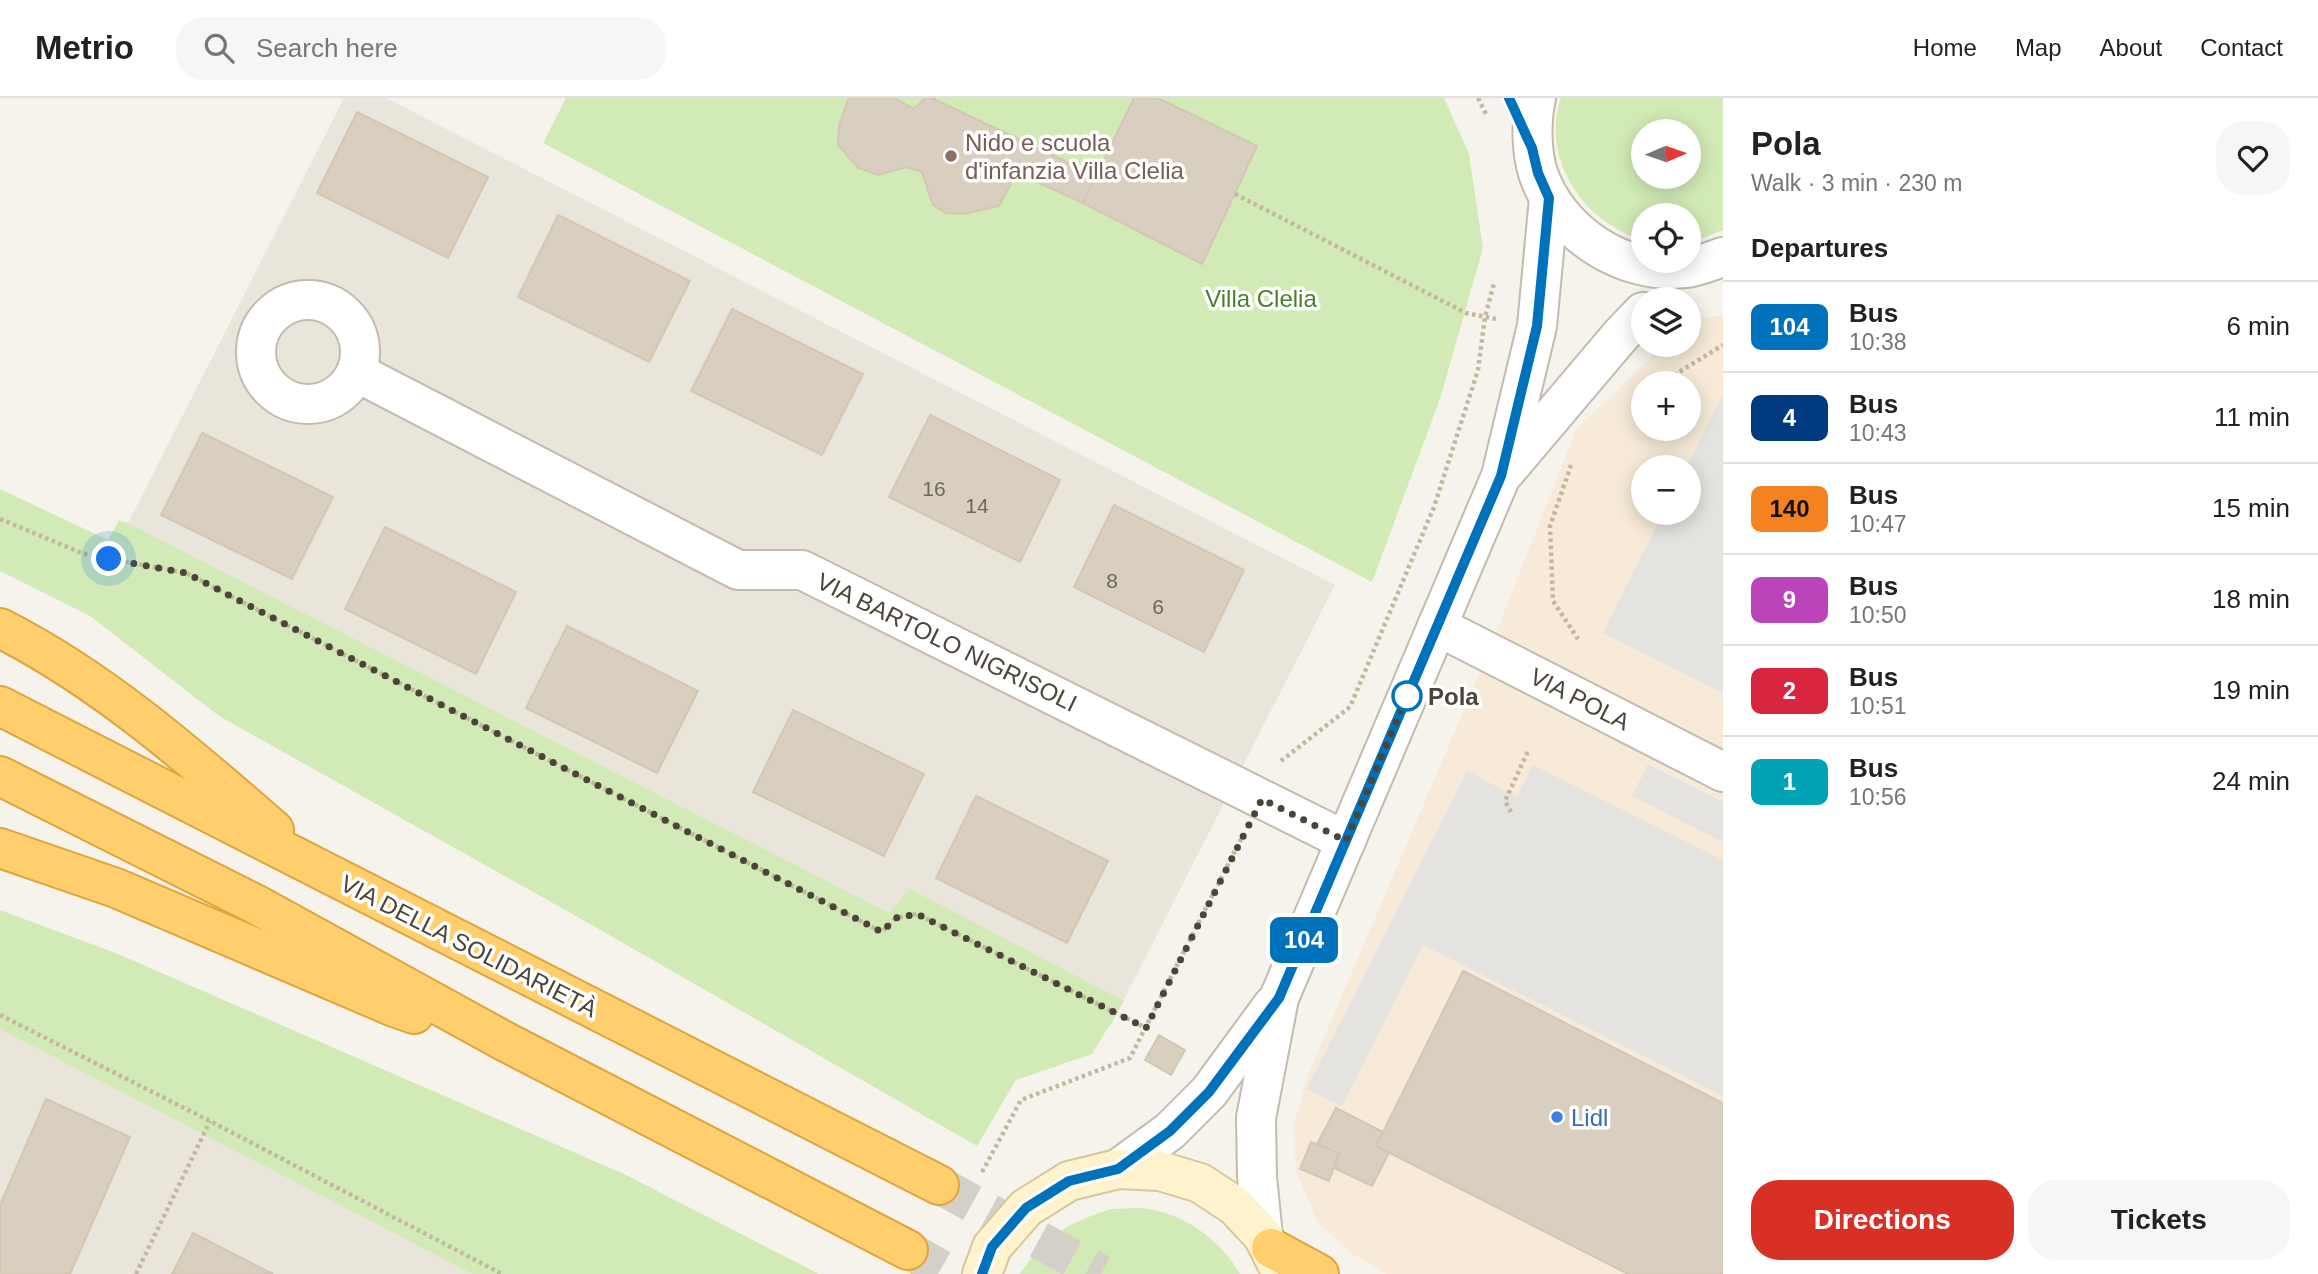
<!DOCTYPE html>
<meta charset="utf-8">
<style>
:root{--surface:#fff;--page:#f6f6f6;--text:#222;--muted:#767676;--line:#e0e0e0;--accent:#d93025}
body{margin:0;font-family:Arial,sans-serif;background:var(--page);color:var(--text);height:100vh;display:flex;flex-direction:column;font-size:26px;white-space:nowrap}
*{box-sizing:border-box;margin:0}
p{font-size:23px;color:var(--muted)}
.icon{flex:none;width:38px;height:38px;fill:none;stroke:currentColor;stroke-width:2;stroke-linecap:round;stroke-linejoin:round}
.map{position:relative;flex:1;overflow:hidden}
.drawer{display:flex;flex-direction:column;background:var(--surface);width:595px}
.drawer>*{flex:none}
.badge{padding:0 14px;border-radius:10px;font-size:24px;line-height:46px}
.needle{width:46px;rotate:88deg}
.tools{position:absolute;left:1631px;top:21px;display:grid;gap:14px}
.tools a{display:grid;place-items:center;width:70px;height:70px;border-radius:50%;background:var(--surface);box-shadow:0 4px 18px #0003;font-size:35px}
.you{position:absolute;width:35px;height:35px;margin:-18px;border:5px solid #fff;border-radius:50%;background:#1a73e8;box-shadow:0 0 0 10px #1a73e833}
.map>.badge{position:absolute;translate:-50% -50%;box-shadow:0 0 0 4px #fff}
h2{padding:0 28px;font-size:26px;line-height:63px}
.round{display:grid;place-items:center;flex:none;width:74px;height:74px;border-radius:28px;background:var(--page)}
.headline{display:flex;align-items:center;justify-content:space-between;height:119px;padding:0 28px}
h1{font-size:33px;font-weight:700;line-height:52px}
.button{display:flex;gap:14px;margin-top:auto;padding:14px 28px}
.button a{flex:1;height:80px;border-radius:28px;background:var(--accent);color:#fff;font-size:28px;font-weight:700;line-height:80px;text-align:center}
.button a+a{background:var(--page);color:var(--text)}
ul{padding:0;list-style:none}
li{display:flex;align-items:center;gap:21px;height:91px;padding:0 28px;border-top:2px solid var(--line)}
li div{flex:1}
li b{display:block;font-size:26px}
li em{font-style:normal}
li .badge{min-width:77px;font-weight:700;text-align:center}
header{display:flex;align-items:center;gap:42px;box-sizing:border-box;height:98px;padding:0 35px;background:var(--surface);border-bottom:2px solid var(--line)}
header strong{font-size:33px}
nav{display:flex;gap:38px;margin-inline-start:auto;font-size:24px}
.search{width:490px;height:63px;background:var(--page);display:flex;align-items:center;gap:18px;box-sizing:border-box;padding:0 24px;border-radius:28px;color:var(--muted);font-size:26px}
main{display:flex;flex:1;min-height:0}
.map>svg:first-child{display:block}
.residential{fill:#eae5da}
.commercial{fill:#f7ead8;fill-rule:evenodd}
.green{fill:#d2eab5;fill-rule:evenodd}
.parking{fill:#e5e3e0}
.building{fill:#d8cfc1;stroke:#d3c7b4;stroke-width:2}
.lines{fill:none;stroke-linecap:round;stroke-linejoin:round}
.highway-tunnel{stroke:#d4d0c8;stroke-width:38;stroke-dasharray:38 19;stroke-linecap:butt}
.street-casing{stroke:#c2bbae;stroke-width:42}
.secondary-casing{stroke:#d6c79b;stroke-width:42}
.highway-casing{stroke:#e0a43c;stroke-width:42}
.path{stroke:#c4b79f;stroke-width:4.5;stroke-dasharray:3.5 3.5;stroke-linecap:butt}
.street{stroke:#fff;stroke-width:38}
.secondary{stroke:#fff3cd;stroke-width:38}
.highway{stroke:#ffcf6e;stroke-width:38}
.line-casing{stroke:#fff;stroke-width:16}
.line{stroke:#0072bc;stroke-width:10}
.walk{stroke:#4b4439;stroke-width:7;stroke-dasharray:0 12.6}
.education-dot{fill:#8d6e63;stroke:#fff;stroke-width:2.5}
.stop-dot{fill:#fff;stroke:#0072bc;stroke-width:3.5}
.shop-dot{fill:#3f7fe0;stroke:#fff;stroke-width:2.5}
.labels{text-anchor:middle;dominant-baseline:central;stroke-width:7;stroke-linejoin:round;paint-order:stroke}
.number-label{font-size:21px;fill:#6e675b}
.education-label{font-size:24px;fill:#785e54;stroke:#fff;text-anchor:start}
.park-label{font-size:24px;fill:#4a7f2a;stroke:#fff}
.street-label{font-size:24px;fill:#4b4439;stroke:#fff}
.stop-label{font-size:24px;font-weight:bold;fill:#4b4439;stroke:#fff;text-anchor:start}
.shop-label{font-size:24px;fill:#366cbe;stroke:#fff;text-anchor:start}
</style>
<header>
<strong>Metrio</strong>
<div class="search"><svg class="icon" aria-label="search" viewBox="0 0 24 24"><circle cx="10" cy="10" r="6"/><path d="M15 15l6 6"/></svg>Search here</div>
<nav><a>Home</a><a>Map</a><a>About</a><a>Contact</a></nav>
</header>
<main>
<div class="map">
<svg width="1723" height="1176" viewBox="0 0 1723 1176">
<rect width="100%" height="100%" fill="#f6f3ec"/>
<g class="residential">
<polygon points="344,0 386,0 1335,487 1110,929 128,425"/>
<polygon points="0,847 645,1176 0,1176"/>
</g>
<path class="commercial" d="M1723 217V1176H1387L1351 1155 1318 1125 1296 1073 1294 1026 1308 977 1484 565 1576 332 1664 247H1689V222ZM1643 285H1689V331H1643ZM1643 369H1689V415H1643Z"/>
<g class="green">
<polygon points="566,0 1444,0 1469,56 1483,150 1440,301 1372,484 543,45"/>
<path d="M1561 0H1723V132L1696 143 1689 144V117H1643V142C1584 125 1540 61 1561 0ZM1643 33H1689V79H1643Z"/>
<polygon points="0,391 108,442 119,422 128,425 889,815 910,791 1124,903 1092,956 1016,982 977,1048 576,818 219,618 90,518 0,473"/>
<polygon points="0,812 118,856 624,1076 819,1176 473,1176 0,931"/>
<path d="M1111 1111C1123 1111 1137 1109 1149 1111 1187 1118 1221 1142 1240 1176H1020C1046 1137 1068 1125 1111 1111Z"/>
</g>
<g class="parking">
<polygon points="1723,296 1723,595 1603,535 1663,415 1689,415 1689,369 1686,369"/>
<polygon points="1648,666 1723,704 1723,744 1632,698"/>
<polygon points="1533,667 1723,762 1723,998 1423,847 1342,1008 1307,991 1467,673 1517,699"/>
</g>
<g class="building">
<polygon points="849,0 895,0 914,11 925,0 932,0 1096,78 1083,105 1017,75 999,108 964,116 946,115 933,107 922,74 906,69 879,77 858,70 838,47 839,27"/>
<polygon points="1134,0 1158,0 1257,48 1202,166 1083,105"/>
<polygon points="357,14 488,79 448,160 317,95"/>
<polygon points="558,117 690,183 649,264 518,199"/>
<polygon points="732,211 863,276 822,357 691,293"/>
<polygon points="930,317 1060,382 1020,464 889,399"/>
<polygon points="202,335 333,399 292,481 161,417"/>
<polygon points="1114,407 1244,472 1204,554 1074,489"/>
<polygon points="385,429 516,494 476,576 345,511"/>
<polygon points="567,528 698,593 657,675 526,610"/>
<polygon points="793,612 924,676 884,758 753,694"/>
<polygon points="976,698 1108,763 1067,845 936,780"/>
<polygon points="1463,873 1723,1005 1723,1176 1628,1176 1376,1048"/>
<polygon points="1159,937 1185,952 1171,977 1145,962"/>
<polygon points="46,1001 130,1039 70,1176 0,1176 0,1107"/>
<polygon points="1336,1010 1383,1034 1376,1048 1389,1055 1372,1088 1334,1070 1339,1055 1317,1046"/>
<polygon points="1311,1044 1339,1055 1329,1083 1300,1071"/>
<polygon points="193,1135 273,1176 172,1176"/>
</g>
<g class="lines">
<g class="highway-tunnel">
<polyline points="939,1087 1101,1176"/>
<polyline points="908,1152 950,1176"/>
</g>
<g class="street-casing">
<g id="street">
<path d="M1536 0C1531 23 1531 52 1538 75 1558 135 1624 178 1687 170 1699 168 1711 163 1723 159"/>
<circle cx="308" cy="254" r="52"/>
<polyline points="356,274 738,472 802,472 1346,743"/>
<polyline points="1505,374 1620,238 1643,214"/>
<polyline points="1437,528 1723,674"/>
<polyline points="1118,1071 1170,1033 1209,994 1273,907"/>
<polyline points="1263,1138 1257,1079 1256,1020 1279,900 1501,378 1537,228 1549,100"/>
</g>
</g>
<g class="secondary-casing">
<polyline id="secondary" points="982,1176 992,1149 1026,1110 1069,1083 1118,1071 1160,1073 1200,1085 1235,1108 1263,1138 1282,1176"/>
</g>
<g class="highway-casing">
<g id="highway">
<path d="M0 530C101 581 189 658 274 732"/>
<polyline points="0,608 939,1087"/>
<polyline points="0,678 255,806 506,944 908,1152"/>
<polyline points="0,750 116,790 394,909 414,916"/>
<polyline points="1271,1150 1319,1176"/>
</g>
</g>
<g class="path">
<polyline points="1478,0 1487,18"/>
<polyline points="933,1 934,0"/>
<polyline points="1235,96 1466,215 1496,221"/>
<polyline points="1647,285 1671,279 1723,247"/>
<polyline points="1571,367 1550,428 1553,503 1578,541"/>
<polyline points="0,421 84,456 186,475 882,834 896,820 917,816 1146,930"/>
<polyline points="1281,663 1350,609 1434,409 1478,272 1485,219 1494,185"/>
<polyline points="1511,714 1505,703 1529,651"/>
<polyline points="0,917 210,1023 502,1176"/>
<polyline points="982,1074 1021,1002 1130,960 1242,739"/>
<polyline points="136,1176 210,1023"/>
</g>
<use href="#street" class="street"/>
<use href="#secondary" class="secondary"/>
<use href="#highway" class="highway"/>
</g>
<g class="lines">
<g class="line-casing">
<polyline id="line" points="982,1176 992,1149 1026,1110 1069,1083 1118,1071 1170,1033 1209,994 1279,900 1501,378 1537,228 1549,100 1538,75 1532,50 1509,0"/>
</g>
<use href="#line" class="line"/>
<polyline class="walk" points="109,461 186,475 882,834 896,820 917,816 1146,930 1262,701 1346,743 1407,598"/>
</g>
<circle class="education-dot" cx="951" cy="58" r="7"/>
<circle class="stop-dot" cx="1407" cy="598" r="14"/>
<circle class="shop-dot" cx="1557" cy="1019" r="7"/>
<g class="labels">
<g class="number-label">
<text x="934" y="390">16</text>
<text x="977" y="407">14</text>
<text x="1112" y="482">8</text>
<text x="1158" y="508">6</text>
</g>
<g class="education-label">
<text x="965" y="44">Nido e scuola<tspan x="965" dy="28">d'infanzia Villa Clelia</tspan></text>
</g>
<g class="park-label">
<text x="1261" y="200">Villa Clelia</text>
</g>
<g class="street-label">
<text transform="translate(947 544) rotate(26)">VIA BARTOLO NIGRISOLI</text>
<text transform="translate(1580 601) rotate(27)">VIA POLA</text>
<text transform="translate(469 848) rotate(27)">VIA DELLA SOLIDARIETÀ</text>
</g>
<g class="stop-label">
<text x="1428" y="598">Pola</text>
</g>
<g class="shop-label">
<text x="1571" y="1019">Lidl</text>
</g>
</g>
</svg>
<div class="tools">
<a><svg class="needle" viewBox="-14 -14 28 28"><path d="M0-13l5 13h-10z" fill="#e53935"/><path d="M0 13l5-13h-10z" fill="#767676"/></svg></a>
<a><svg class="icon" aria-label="locate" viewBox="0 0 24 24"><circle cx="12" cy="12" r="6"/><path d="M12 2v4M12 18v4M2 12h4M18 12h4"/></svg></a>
<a><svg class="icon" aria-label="layers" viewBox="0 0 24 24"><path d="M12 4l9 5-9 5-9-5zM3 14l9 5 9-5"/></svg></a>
<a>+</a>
<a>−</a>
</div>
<div class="you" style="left:109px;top:461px"></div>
<b class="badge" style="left:1304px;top:842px;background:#0072bc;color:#fff">104</b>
</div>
<section class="drawer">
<div class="headline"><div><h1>Pola</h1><p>Walk · 3 min · 230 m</p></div><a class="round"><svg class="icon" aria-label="heart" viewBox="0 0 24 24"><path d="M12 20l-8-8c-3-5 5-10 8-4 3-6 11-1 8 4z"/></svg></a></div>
<h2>Departures</h2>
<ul>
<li><span class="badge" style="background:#0072bc;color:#fff">104</span><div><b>Bus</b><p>10:38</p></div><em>6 min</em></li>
<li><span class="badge" style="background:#003b80;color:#fff">4</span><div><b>Bus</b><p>10:43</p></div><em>11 min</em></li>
<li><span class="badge" style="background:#f58220;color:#111">140</span><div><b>Bus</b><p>10:47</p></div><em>15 min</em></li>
<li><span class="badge" style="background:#b4b;color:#fff">9</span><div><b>Bus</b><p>10:50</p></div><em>18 min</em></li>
<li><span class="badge" style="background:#d7263d;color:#fff">2</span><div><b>Bus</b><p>10:51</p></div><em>19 min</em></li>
<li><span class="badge" style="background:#00a3b4;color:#fff">1</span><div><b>Bus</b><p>10:56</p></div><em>24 min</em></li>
</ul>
<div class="button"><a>Directions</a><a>Tickets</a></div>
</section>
</main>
